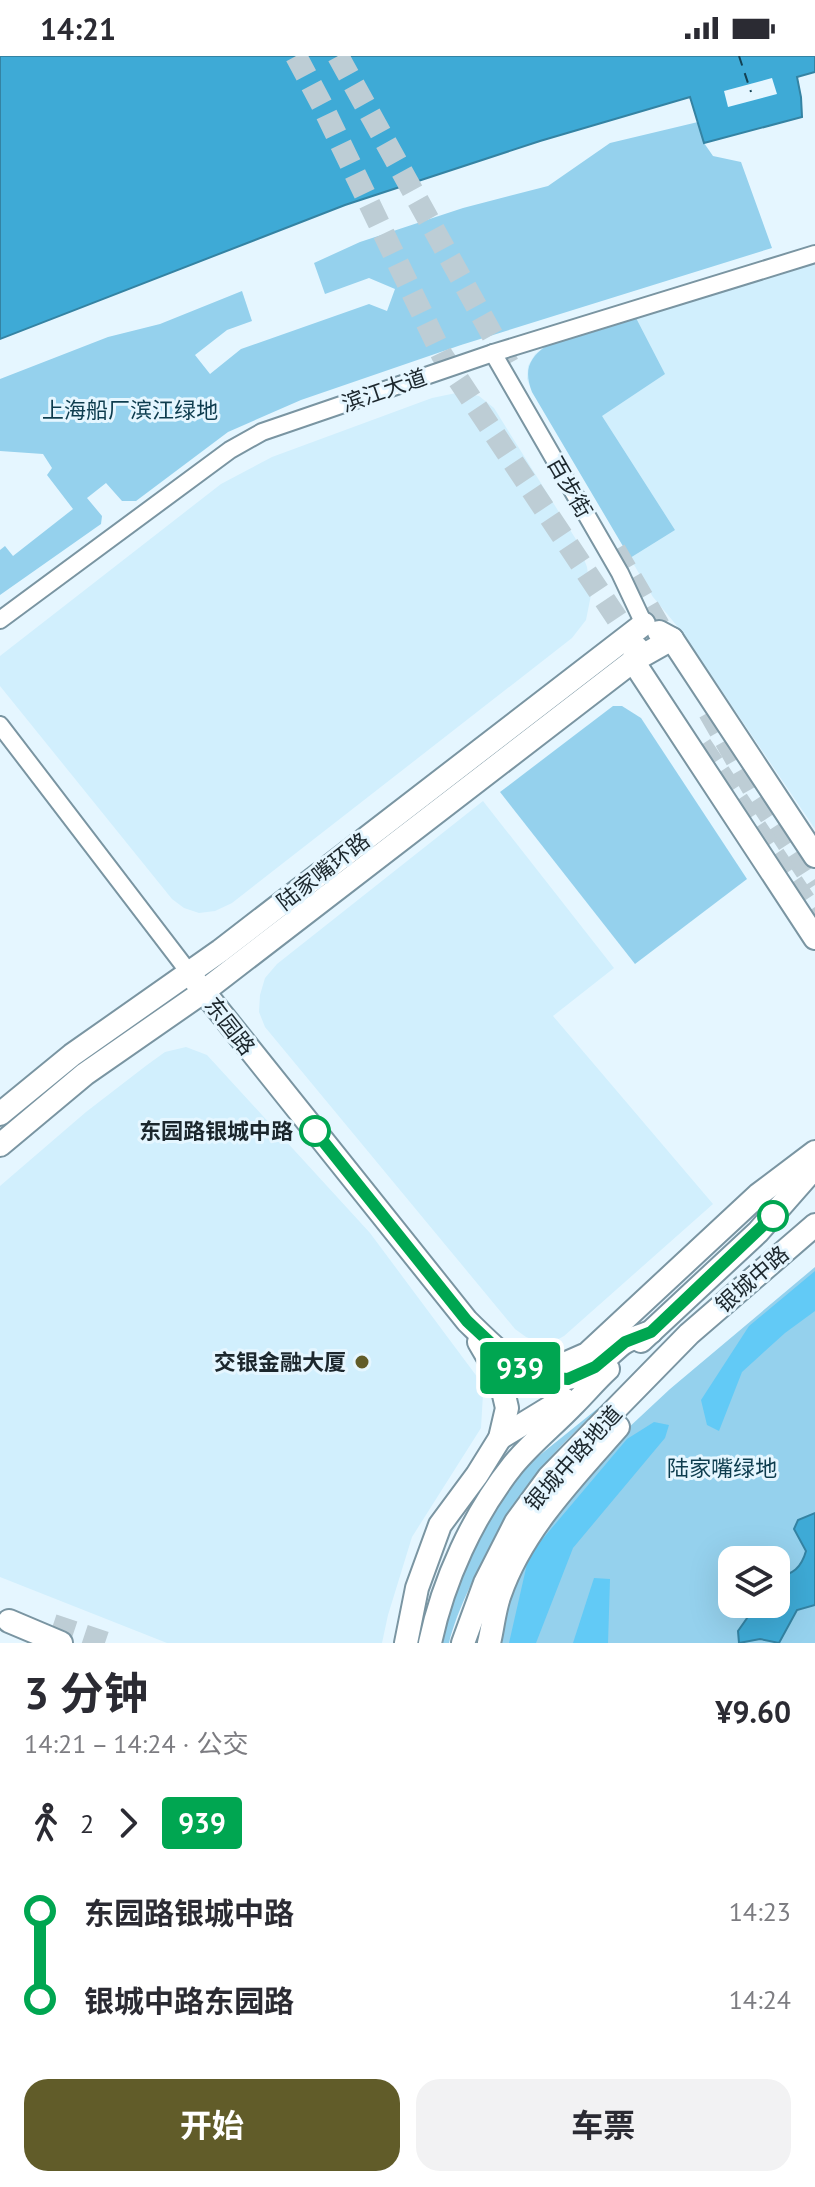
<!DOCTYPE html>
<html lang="zh">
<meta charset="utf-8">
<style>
:root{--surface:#fff;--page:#f2f2f3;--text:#2b2b33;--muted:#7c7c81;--accent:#615c29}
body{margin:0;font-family:"PT Sans","Noto Sans SC",sans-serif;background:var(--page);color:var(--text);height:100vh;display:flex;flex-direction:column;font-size:30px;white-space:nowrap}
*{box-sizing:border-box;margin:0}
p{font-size:26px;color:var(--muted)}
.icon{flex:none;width:44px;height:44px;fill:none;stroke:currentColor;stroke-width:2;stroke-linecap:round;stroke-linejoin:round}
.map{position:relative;height:1587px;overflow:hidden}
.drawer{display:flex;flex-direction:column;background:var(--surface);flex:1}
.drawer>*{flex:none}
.badge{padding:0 16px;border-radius:6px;font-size:28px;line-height:52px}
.controls{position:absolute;left:718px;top:1490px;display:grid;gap:16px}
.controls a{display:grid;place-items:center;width:72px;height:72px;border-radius:16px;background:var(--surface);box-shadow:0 8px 32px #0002;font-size:40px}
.map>.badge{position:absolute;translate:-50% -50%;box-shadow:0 0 0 4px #fff}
.legs{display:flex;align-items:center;gap:12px;height:88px;padding:0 24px;font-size:26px}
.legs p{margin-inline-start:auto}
.summary{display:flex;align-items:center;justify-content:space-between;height:136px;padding:0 24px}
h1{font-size:44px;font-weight:700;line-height:60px}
.action{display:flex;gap:16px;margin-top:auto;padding:16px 24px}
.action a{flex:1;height:92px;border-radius:24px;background:var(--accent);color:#fff;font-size:32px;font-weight:700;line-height:92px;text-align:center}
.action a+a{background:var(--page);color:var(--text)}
ul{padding:0 24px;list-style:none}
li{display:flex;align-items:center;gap:28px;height:88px;font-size:30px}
li i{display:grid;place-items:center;width:12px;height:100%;margin:0 10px;background:currentColor}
li i::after{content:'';width:20px;height:20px;margin:-10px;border:6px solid;border-radius:50%;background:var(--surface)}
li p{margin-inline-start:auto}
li:first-child i{background:linear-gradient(#0000 50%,currentColor 0)}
li:last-child i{background:linear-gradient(currentColor 50%,#0000 0)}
.status{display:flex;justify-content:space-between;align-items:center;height:56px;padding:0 40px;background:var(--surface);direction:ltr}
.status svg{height:22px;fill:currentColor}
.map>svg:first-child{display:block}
.built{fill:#d1effd}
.green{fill:#95d1ed;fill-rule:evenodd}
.forest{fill:#62caf6}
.water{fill:#3eaad6;stroke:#3483a3;stroke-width:2}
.pier{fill:#e5f6ff}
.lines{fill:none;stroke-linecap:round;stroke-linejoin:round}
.ferry{stroke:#134153;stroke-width:2;stroke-dasharray:10 8;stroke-linecap:butt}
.secondary-tunnel{stroke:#bdcdd5;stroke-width:22;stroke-dasharray:22 11;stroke-linecap:butt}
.street-casing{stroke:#7a95a2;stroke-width:20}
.secondary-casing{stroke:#7a95a2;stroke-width:26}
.street{stroke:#fff;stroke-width:16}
.secondary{stroke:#fff;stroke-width:22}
.line-1-casing{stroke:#fff;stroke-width:18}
.line-1{stroke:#00a651;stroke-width:12}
.stop-1-dot{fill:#fff;stroke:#00a651;stroke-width:4}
.poi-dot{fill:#615c29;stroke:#e5f6ff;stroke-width:3}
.labels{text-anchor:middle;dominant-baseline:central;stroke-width:6;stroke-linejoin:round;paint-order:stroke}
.street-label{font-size:22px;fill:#1c272d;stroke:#e5f6ff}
.park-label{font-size:22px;fill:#0d3c4e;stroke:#e5f6ff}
.stop-label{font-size:22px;font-weight:bold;fill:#1c272d;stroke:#e5f6ff;text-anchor:end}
.poi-label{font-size:22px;font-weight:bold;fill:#1c272d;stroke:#e5f6ff;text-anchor:end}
</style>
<div class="status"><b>14:21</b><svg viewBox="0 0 49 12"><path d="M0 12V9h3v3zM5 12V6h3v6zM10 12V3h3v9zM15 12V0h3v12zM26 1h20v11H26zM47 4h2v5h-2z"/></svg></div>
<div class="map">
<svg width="815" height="1587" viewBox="0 0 815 1587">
<rect width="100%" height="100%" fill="#e5f6ff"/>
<g class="built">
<polygon points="814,207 815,210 815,773 682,576 653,541 532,336 527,323 528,310 535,298 546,290"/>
<polygon points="461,336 479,340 494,352 577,485 587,511 591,539 586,564 572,582 232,847 215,855 199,857 184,852 172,843 0,630 0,600 221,428 272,401 432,342"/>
<polygon points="483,745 614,912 553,960 713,1148 564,1280 553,1286 540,1286 526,1281 515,1273 265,971 259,956 260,939 265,922 277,908"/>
<polygon points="186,991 207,999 370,1177 478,1322 483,1338 481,1372 412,1481 388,1559 382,1587 167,1587 0,1521 0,1130 86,1056 147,1009 165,996"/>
</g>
<g class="green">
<polygon points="698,66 704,87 713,100 741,106 772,192 461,289 301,344 228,376 136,445 122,445 106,427 87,442 102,460 101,468 0,539 0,494 5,490 13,500 73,453 47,419 52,412 43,398 0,395 0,323 108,281 160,268 242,235 252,265 227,274 195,299 210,318 241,293 369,248 387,255 395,233 369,222 325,238 314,207 360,186 463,152 548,130 610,87"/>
<path d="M636 262 665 318 602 360 675 474 630 502 532 336C524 315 528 303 546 290Z"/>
<polygon points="613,650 622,650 641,662 747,823 635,908 500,736"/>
<path d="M815 1211V1587H496L507 1540 538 1472 596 1402 670 1333ZM732 1504H776V1548H732Z"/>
<path d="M607 1345C587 1365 564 1385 546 1407 512 1447 461 1536 449 1587H441L459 1525 488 1465 520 1415Z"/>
</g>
<g class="forest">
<polygon points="815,1215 815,1255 785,1277 742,1316 719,1375 707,1369 701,1344 749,1270"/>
<polygon points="654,1366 669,1369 665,1382 573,1492 536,1587 509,1587 529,1499 627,1383"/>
<polygon points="594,1522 610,1523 608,1587 573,1587"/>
</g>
<g class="water">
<polygon points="0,0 815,0 815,16 797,21 801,41 802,61 704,87 690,41 540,85 345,149 0,283"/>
<path d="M815 1457V1549L797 1554 779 1587 760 1583 739 1587 738 1575 757 1548H776V1523C793 1517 801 1513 806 1495L794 1473 798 1464Z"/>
</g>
<polygon class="pier" points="772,22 777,38 728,51 724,35"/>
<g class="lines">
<polyline class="ferry" points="739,0 751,36"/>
<g class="secondary-tunnel">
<polyline points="296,0 322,49 442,299 638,594"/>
<polyline points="338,0 510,311"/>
<polyline points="615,494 672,592"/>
<polyline points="709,656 757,740 815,829"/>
<polyline points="701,689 815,860"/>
<polyline points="53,1569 107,1587"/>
</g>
<g class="street-casing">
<g id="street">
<polyline points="493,297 620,517 644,568"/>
<polyline points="0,564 230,394 262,376 493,297 815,198"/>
<polyline points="0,669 188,915"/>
</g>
</g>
<g class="secondary-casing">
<g id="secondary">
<polyline points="659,576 672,583 815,800"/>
<polyline points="637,592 633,605 815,882"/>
<path d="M196 926 467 1265C501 1298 543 1344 594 1312 604 1305 612 1296 622 1288 630 1282 641 1280 651 1276"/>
<polyline points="0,1058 72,999 220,895 644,568"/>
<polyline points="0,1089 85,1018 203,936 633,605 672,583"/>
<polyline points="641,1285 758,1176 815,1111"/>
<polyline points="547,1309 562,1309 587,1298 758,1139 815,1096"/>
<polyline points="500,1382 564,1343"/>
<polyline points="9,1565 61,1587"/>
<polyline points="406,1587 417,1532 440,1469 477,1419 500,1382 507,1352 500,1322 479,1286"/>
<path d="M430 1587C443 1525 473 1459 513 1409 531 1387 554 1369 574 1348 586 1336 596 1324 608 1313"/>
<polyline points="463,1587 485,1527 516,1466 549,1421 689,1278 815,1169"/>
<path d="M489 1587C493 1571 494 1554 500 1538 522 1474 574 1421 618 1371"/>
</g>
</g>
<use href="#street" class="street"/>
<use href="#secondary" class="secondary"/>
</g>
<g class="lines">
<g class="line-1-casing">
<polyline id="line-1" points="315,1075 467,1265 512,1307 527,1316 541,1321 568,1323 595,1311 625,1286 651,1276 773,1160"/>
</g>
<use href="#line-1" class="line-1"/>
</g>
<g class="stop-1-dot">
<circle cx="315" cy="1075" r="14"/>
<circle cx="773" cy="1160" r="14"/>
</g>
<circle class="poi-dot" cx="362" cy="1306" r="8"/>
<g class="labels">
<g class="street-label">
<text transform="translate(384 334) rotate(-19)">滨江大道</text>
<text transform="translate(570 431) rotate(60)">百步街</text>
<text transform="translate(323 815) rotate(-38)">陆家嘴环路</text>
<text transform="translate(230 970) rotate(52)">东园路</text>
<text transform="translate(752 1223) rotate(-41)">银城中路</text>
<text transform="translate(573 1402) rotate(-48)">银城中路地道</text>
</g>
<g class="park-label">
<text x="130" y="354">上海船厂滨江绿地</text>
<text x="722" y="1412">陆家嘴绿地</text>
</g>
<g class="stop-label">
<text x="293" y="1075">东园路银城中路</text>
</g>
<g class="poi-label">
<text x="346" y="1306">交银金融大厦</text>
</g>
</g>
</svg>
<div class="controls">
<a><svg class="icon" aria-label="layers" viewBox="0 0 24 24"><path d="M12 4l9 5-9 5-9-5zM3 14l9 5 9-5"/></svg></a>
</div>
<b class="badge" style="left:520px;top:1312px;background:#00a651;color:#fff">939</b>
</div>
<section class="drawer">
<div class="summary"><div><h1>3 分钟</h1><p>14:21 – 14:24 · 公交</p></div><b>¥9.60</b></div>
<div class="legs"><svg class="icon" aria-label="walk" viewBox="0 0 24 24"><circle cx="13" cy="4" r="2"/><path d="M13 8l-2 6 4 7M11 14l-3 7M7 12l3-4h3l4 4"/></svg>2<svg class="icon" aria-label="forward" viewBox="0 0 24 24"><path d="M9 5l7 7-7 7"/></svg><b class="badge" style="background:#00a651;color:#fff">939</b></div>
<ul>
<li><i style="color:#00a651"></i><b>东园路银城中路</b><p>14:23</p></li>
<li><i style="color:#00a651"></i><b>银城中路东园路</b><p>14:24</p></li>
</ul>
<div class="action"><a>开始</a><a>车票</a></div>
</section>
